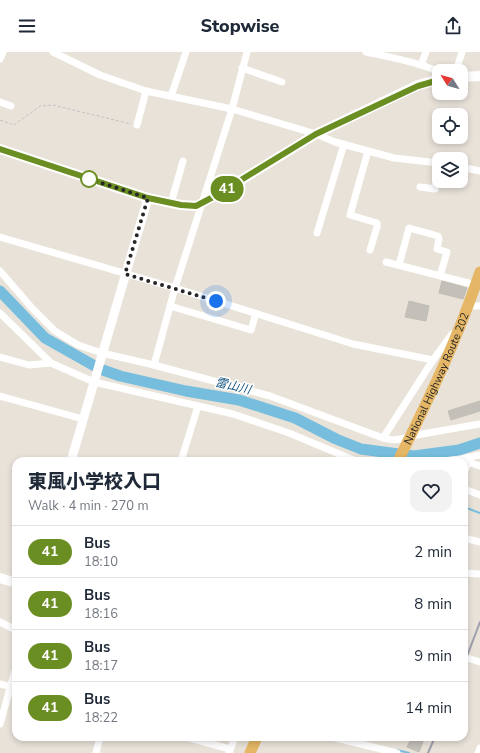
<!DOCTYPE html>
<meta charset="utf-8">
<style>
:root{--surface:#fff;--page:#f2f2f3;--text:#1f2937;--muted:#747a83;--line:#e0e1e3}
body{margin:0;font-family:"Nunito Sans","Noto Sans JP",sans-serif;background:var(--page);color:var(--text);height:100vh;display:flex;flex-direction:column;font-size:15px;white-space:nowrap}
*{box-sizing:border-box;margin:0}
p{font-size:13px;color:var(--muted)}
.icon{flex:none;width:22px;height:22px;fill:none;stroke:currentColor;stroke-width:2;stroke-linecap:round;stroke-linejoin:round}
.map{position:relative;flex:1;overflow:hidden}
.drawer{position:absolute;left:12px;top:405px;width:456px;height:284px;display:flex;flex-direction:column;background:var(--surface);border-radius:12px;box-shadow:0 2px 6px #0003}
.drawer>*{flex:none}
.badge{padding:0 8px;border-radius:13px;font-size:14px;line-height:26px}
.needle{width:26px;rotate:307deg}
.controls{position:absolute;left:432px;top:12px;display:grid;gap:8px}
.controls a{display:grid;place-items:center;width:36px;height:36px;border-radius:8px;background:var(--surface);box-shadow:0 2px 6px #0003;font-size:20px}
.you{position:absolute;width:20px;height:20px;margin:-10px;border:3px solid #fff;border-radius:50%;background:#1a73e8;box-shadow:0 0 0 6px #1a73e833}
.map>.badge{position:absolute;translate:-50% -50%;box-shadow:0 0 0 2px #fff}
.round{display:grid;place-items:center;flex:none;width:42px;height:42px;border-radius:12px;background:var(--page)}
.summary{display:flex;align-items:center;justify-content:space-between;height:68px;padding:0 16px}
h1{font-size:19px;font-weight:800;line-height:30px}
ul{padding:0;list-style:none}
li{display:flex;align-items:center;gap:12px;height:52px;padding:0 16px;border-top:1px solid var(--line)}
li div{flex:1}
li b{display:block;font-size:15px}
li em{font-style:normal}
li .badge{min-width:44px;font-weight:700;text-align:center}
header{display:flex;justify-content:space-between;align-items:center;height:52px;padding:0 16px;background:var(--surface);font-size:18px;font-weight:800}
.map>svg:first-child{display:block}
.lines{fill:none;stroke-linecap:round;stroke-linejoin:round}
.stream{stroke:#77bede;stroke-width:2}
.river{stroke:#77bede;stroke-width:11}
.building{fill:#c3bfb9;stroke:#c2beb4}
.path{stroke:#c2c2c2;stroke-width:1;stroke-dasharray:3 2;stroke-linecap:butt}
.minor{stroke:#fff;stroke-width:7}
.tertiary{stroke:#fff;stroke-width:9}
.secondary{stroke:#fff;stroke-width:10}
.trunk{stroke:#e4b665;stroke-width:11}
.rail{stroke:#9d9faf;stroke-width:2}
.line-casing{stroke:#fff;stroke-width:9}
.line{stroke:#6b8e23;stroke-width:6}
.walk{stroke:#262626;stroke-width:4;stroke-dasharray:0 7.2}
.stop-dot{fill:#fff;stroke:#6b8e23;stroke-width:2}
.labels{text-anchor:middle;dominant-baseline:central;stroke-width:3;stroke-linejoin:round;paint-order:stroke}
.street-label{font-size:11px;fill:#262626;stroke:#fff}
.water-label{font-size:12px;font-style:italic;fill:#1c5b85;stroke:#fff}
</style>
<header><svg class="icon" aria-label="menu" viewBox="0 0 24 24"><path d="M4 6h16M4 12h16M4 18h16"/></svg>Stopwise<svg class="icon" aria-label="share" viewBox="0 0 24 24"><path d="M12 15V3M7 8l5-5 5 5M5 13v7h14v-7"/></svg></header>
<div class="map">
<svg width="480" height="701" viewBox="0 0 480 701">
<rect width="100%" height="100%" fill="#e8e2d9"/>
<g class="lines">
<g class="stream">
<polyline points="464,455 480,461"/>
<polyline points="397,698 409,701"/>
</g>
<polyline class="river" points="0,239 45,286 100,317 120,324 186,339 239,348 295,366 336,387 361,397 414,404 459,398 480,391"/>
</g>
<g class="building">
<polygon points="442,229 467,236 463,247 439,241"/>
<polygon points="409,249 429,254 426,269 405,265"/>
<polygon points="480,349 480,359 451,368 448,359"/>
<polygon points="412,685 425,685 419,700 407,695"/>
</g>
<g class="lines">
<polyline class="path" points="0,68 14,73 40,54 53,53 131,72"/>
<g class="minor">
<polyline points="53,0 100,23 146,39 232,57 316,82 335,90 394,106 439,111"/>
<path d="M366 0C379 3 434 13 439 22"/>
<polyline points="0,7 3,0"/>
<polyline points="421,13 426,0"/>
<polyline points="242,16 282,30"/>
<polyline points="456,19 462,0"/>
<polyline points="171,44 186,0"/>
<polyline points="0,50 11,54"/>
<polyline points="137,73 146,39"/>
<polyline points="368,99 350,163 377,171 377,175 370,198"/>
<polyline points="461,115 480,119"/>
<polyline points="420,135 435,137 437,111"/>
<polyline points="171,151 183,109"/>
<polyline points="317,181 344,92"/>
<polyline points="0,185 175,236 353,292 433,308"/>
<polyline points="386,210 476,233"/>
<polyline points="399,213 409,176 438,184 439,187 437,197 447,200 440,224"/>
<polyline points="0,219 32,256 55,279 78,293 102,301 154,313 270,344 383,386"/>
<polyline points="170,254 251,278 256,261"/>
<polyline points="469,254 480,254"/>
<polyline points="0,261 51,311"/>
<path d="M457 283 452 282 433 308 383 386C393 389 402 388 411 384L480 372"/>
<polyline points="0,305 29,313 51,311 94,330 233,362 289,381 356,409"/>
<polyline points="154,313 175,236 232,57 247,0"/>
<polyline points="0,344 83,367"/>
<polyline points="461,408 480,414"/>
<polyline points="181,409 198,354"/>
<polyline points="443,409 461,407 480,403"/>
<polyline points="464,421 468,411"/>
<polyline points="464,437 480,443"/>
<polyline points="464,486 480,490"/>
<polyline points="464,521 480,522"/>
<polyline points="0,570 16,578"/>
<polyline points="464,605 480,610"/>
<polyline points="0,632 16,636"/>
<polyline points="0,672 16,615"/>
<polyline points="186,685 230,697"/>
<polyline points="332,685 397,701"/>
<polyline points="96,701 100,685"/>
<polyline points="229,701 235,685"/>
<polyline points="478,701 480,696"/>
</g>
<polyline class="tertiary" points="71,409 148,146"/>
<g class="secondary">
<polyline points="461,25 480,24"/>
<polyline points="0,97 148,146 181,153 197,154 228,136 316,82 418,33 439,27"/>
<polyline points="0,526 16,531"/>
</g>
<g class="trunk">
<path id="s1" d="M398 409C429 347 458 286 480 220"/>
<polyline points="250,701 257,685"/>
</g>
<g class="rail">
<polyline points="464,612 480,570"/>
<polyline points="428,701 435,685"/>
</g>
</g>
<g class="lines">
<g class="line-casing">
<polyline id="line" points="0,97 148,146 181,153 196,154 215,144 316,82 418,34 439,28"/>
</g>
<use href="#line" class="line"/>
<polyline class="walk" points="89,127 148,146 125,222 216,249"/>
</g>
<circle class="stop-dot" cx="89" cy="127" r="8"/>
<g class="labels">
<g class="street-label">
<text stroke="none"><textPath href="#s1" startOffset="91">National Highway Route 202</textPath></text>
</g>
<g class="water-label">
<text transform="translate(233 334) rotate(13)">雷山川</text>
</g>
</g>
</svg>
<div class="controls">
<a><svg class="needle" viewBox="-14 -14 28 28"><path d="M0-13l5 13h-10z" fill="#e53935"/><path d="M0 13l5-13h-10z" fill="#747a83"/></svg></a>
<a><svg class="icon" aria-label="locate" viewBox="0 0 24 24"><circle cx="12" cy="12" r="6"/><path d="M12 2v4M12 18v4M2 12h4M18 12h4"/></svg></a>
<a><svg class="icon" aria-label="layers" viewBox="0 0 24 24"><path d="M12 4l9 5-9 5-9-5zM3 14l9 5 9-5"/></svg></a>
</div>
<div class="you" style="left:216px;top:249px"></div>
<b class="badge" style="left:227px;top:137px;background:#6b8e23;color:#fff">41</b>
<section class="drawer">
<div class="summary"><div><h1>東風小学校入口</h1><p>Walk · 4 min · 270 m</p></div><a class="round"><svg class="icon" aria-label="heart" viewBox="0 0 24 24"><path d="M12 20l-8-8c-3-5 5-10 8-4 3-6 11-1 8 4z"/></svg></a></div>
<ul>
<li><span class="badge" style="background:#6b8e23;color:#fff">41</span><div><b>Bus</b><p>18:10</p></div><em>2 min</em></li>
<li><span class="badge" style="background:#6b8e23;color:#fff">41</span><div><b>Bus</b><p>18:16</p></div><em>8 min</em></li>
<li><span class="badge" style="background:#6b8e23;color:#fff">41</span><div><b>Bus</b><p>18:17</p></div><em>9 min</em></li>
<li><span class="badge" style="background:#6b8e23;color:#fff">41</span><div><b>Bus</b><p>18:22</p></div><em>14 min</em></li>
</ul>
</section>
</div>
